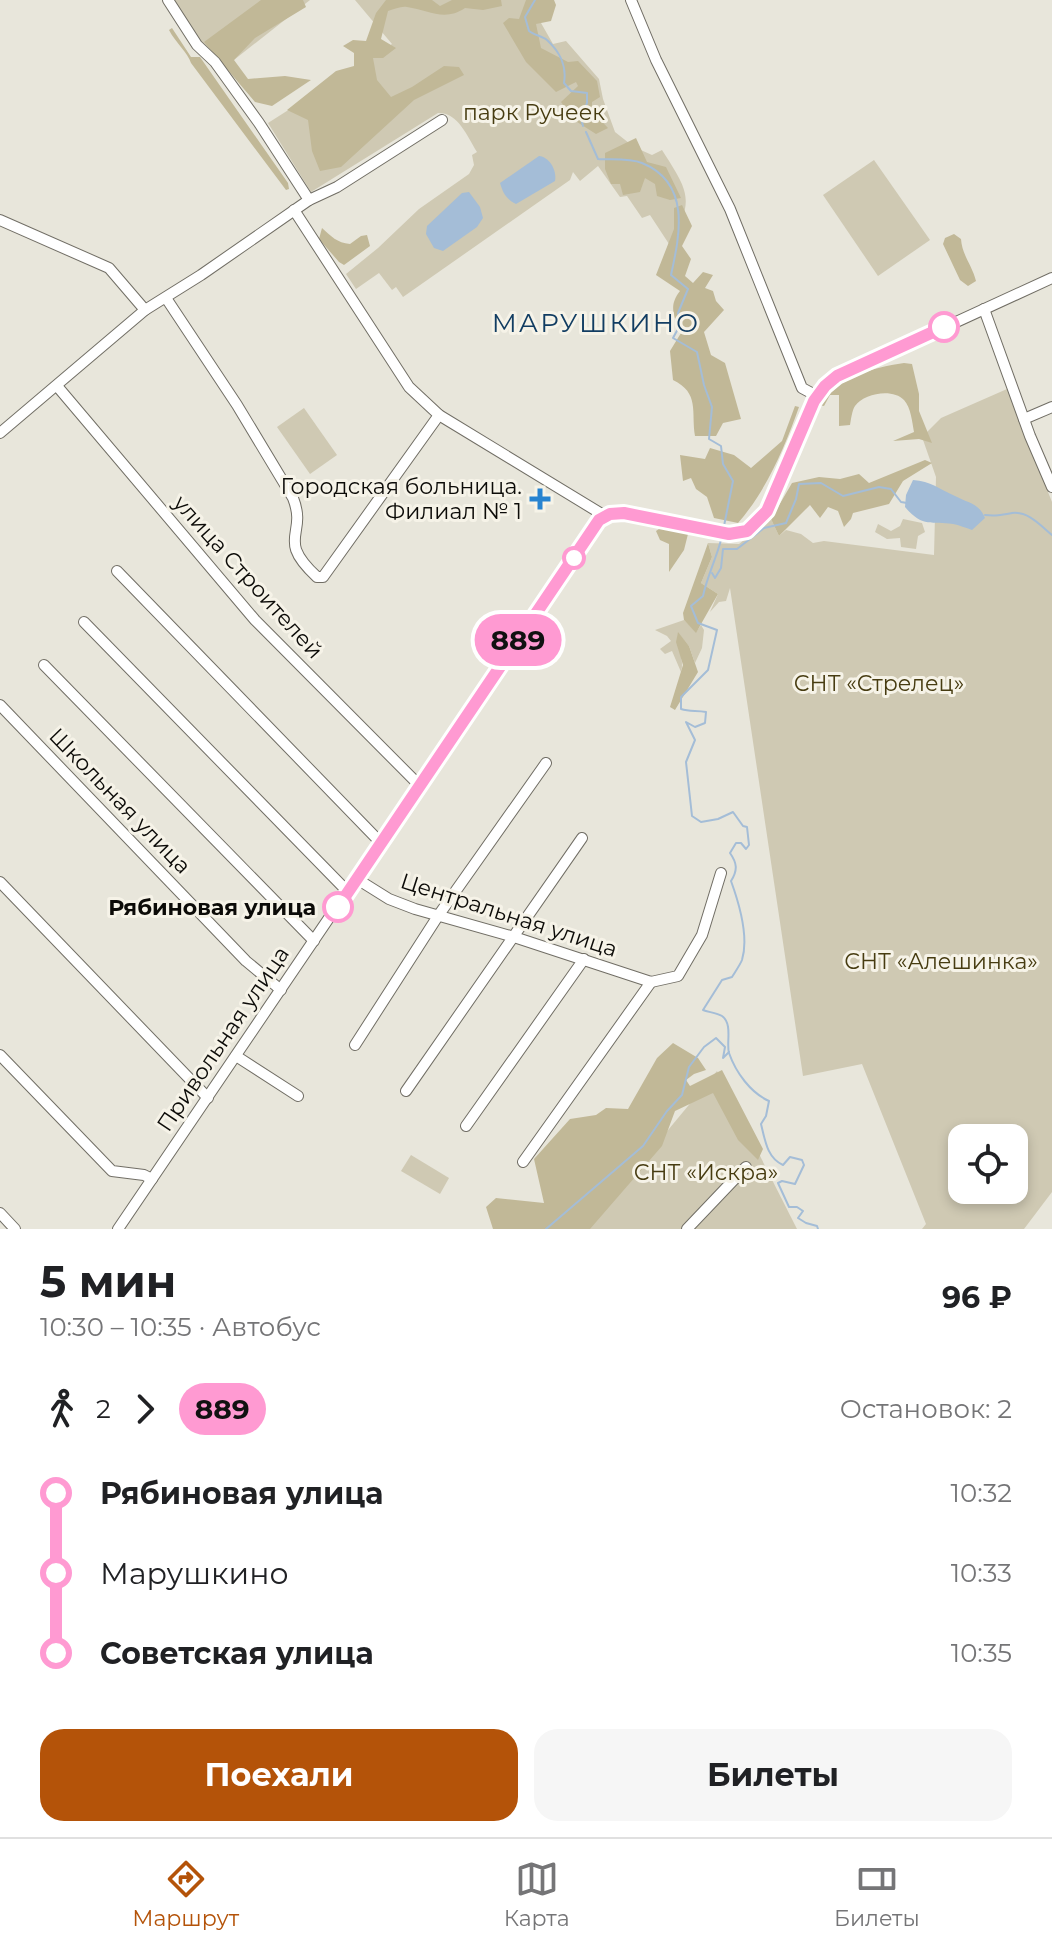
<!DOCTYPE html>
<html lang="ru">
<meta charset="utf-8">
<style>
:root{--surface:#fff;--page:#f6f6f6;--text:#202124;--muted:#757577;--line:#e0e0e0;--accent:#b45309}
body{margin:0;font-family:Montserrat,sans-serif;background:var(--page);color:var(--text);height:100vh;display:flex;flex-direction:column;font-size:30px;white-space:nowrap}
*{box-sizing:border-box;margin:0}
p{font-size:26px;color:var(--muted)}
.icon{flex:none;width:44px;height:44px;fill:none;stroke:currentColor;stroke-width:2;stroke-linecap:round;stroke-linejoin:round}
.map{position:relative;height:1229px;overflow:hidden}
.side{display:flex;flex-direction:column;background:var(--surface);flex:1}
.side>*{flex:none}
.badge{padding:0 16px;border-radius:26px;font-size:28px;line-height:52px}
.tools{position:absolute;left:948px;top:1124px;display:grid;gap:16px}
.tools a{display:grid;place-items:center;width:80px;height:80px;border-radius:16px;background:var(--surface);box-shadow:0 4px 12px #0003;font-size:40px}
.map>.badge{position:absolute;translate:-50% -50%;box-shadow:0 0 0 4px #fff}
.legs{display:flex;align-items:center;gap:12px;height:88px;padding:0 40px;font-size:26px}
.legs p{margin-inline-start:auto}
.summary{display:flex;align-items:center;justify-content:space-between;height:136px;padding:0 40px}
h1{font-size:44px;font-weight:700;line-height:60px}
.action{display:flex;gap:16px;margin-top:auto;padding:16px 40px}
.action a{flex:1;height:92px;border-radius:24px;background:var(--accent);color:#fff;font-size:32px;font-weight:700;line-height:92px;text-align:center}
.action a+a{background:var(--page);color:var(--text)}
ul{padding:0 40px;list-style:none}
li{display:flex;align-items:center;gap:28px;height:80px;font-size:30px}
li i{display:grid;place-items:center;width:12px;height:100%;margin:0 10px;background:currentColor}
li i::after{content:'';width:20px;height:20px;margin:-10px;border:6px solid;border-radius:50%;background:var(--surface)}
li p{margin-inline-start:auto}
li:first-child i{background:linear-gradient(#0000 50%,currentColor 0)}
li:last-child i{background:linear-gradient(currentColor 50%,#0000 0)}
.menu{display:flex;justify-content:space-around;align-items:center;height:112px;border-top:2px solid var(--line);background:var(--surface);font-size:22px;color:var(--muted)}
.menu a{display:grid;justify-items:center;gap:4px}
.menu .selected{color:var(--accent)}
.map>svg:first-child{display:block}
.green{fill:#cfc9b3;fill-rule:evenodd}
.forest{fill:#c1b897}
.water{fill:#a4bdd7}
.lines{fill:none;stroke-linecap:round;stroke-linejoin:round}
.stream{stroke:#a4bdd7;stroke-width:2}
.minor-casing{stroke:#716e65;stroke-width:12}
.minor{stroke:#fff;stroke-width:10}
.line-1-casing{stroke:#fff;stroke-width:18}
.line-1{stroke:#ff9ad2;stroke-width:12}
.stop-1-dot{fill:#fff;stroke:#ff9ad2;stroke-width:4}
.poi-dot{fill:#2783d0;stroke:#f6f3e8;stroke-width:3}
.labels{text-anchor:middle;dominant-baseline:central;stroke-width:6;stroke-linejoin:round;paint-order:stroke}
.park-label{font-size:22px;fill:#473c11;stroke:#f6f3e8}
.poi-label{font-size:22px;fill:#0c0b08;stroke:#f6f3e8;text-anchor:end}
.street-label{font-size:22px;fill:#0c0b08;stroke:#f6f3e8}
.stop-label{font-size:22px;font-weight:bold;fill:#0c0b08;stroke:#f6f3e8;text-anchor:end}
.quarter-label{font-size:26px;letter-spacing:2px;fill:#123d62;stroke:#f6f3e8}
</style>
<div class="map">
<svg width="1052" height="1229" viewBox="0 0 1052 1229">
<rect width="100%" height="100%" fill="#e8e6db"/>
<g class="green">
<polygon points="172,0 310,0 225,67 197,37"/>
<path d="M355 0H544L545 11 541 23 553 44 566 41 599 79 603 99 615 132 634 147 652 155 662 150C688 191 696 200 669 244L650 215 642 218 627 196 620 197 598 166 580 181 573 172 570 180 403 297 396 287 392 290 379 273 356 289 346 274 378 248 419 209 469 174 474 165 472 155 477 152C467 136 458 112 438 113L311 192 268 123 392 44Z"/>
<polygon points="874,160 930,240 878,276 823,195"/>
<path d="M1007 389 1052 502V1192L1024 1229H922L926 1224 862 1064 803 1076 730 588 726 601 719 602 710 612 718 594 701 583 712 557 708 543 739 544 771 519 779 536 786 530 801 534 813 543 824 541 934 555 936 477 922 437 941 418ZM962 1138H1014V1190H962Z"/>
<polygon points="304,408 337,455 310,474 277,427"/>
<polygon points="903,519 922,523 925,532 918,536 916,549 901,547 900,538 887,539 875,532 878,524 891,531 900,526"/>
<path d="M684 620 696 632 701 625 704 630 702 648 695 663 689 646 678 633C676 647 685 659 681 672L672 651 665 654 660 649 671 641 667 636 655 630Z"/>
<polygon points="717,1071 797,1229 586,1229"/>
<polygon points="411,1155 449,1178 440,1194 401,1171"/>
</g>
<g class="forest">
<polygon points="261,0 303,0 306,7 255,38 234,60 248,79 285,76 311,80 272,106 255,102 204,42"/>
<path d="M386 0H432L440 6 452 0H501L502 6 483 10 465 8C445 22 428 10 407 7 401 6 395 9 388 11L381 39 396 48 383 58H373L377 80 391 97 412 87 444 66 459 67 464 75 414 100 341 167 320 171 312 151 308 120 287 110 336 71 354 66V53L343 46 353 40 366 41 376 13Z"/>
<polygon points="526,0 554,0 556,5 551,21 536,24 541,48 568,62 578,61 597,81 600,97 592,102 592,111 608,128 596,134 574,120 561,102 578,86 576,82 556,92 526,62 503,23 509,18 519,19"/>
<path d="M172 28 191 57H200L288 183 289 189 286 190 191 63C188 53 175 42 169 30Z"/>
<polygon points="636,138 647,162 666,167 681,198 670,200 657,196 655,184 645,178 640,192 623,195 620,184 611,184 605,169 605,153"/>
<path d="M682 205 692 226 682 246 691 259 685 276 693 283 703 272 713 275 705 288 713 291 716 301 724 310 704 332 711 355 725 363 741 419 723 423 716 436H695C691 412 700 393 673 380L670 351 681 333C674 317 668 306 680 291L656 275 674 229V208Z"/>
<path d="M322 228C331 236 337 243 350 244L361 236 367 235 370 246 344 265 339 262 319 239Z"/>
<path d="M954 234 961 239C962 255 972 265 976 281L968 286 960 280 943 244 945 238Z"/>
<path d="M904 363 912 364 919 394V411L932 443 919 439 893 441 914 432C912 421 911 408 904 400 893 388 864 393 855 406 852 410 851 420 850 425L839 426V395H830L824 406 819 405C839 377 871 368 904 363Z"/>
<path d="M795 406 799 407C785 447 766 491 738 523L714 518 707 497 696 489 691 478 683 481 680 455 705 459 710 448 734 455 751 468 782 441Z"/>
<polygon points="925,460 932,463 903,481 889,504 853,513 851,519 844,527 838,511 828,507 820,518 810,505 779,536 771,519 792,483 819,477 840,479 859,474 869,483"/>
<polygon points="662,527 688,534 684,550 669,572 669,544 660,540 656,531"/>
<polygon points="708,543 712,557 701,583 718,594 696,633 684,620 683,613"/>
<polygon points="678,632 689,646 698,672 675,710 670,707 683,665 676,642"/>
<polygon points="673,1043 698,1058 706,1070 694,1074 686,1080 690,1086 722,1070 763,1149 758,1160 738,1140 713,1093 675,1111 662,1146 590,1229 493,1229 486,1207 496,1198 544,1203 534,1159 570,1119 596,1115 606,1108 628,1109 657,1058"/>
</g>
<g class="water">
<path d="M539 156C550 157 557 171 555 181L516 204C506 199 503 193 500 183Z"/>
<polygon points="469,192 480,207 483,218 477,227 443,251 434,248 426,234 427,226 462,193"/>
<path d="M913 480C931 481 939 489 955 496 968 503 979 503 985 518L972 530C966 528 959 525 953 524 931 521 923 528 905 507L906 495Z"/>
</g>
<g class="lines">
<g class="stream">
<path d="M535 0 525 17 529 31C534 35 542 36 547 40 560 52 567 65 564 83L571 91 587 93V103L581 118 583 126"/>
<path d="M586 132 598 159C611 160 629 158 642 163 691 183 680 234 671 275L688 289 678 313 679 327 673 338 697 352 704 385 712 407 709 439 721 446 723 464 733 481 724 526"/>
<path d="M985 515C996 516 1001 515 1012 513 1028 511 1040 525 1052 535"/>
<path d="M721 540C716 559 707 577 703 596L691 606 698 623 717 630 708 670 681 697V709C690 712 697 710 706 712L705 723 695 727 686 722 695 740 686 762 692 816 701 822 718 819 733 812 743 826 747 827 749 845 746 849 741 843H736L730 853C737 863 738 870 731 881 739 903 749 937 742 960 740 965 735 972 732 977L722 980 703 1010C708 1012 717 1013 722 1016 733 1024 726 1043 729 1053 736 1073 751 1093 769 1101L766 1116 761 1124C765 1140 767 1158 783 1165L790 1157 802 1160 804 1165 795 1184 782 1181 778 1183 789 1207H797L803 1211 798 1218 806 1223 817 1226 818 1229"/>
<polyline points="712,573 715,578 721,568 723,549 737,549 764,528 786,523 796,499 799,484 821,483 843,496 879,487 891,489 901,502 907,503"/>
<polyline points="546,1229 643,1146 667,1111 682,1095 689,1067 704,1047 716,1038 725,1047 723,1058 729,1052"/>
</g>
<g class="minor-casing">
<g id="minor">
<polyline points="168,0 197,45 215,62 259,123 309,200"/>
<polyline points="631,0 656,60 730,209 802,388 817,396"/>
<polyline points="294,210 409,387 439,415 605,516"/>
<polyline points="0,220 109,268 145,310"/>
<path d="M166 298 237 405 293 498C308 536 275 538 317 577H323L439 415"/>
<polyline points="984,309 1030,436 1052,487"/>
<polyline points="57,386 255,620 419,785"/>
<polyline points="1024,419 1052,407"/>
<polyline points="0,433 145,310 201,275 309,200 337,187 442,120"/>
<polyline points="117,571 381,843"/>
<polyline points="84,622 348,892"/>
<polyline points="44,665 314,941"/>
<polyline points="0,705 246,961 281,990"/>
<polyline points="357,879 389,899 415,909 514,937 651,982 678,976 702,935 721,873"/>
<polyline points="0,882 208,1098"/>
<polyline points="355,1045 438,916 546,763"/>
<polyline points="0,1055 112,1171 144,1175 152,1179"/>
<polyline points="236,1056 298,1096"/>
<polyline points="406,1091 582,838"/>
<polyline points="466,1126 584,959"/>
<polyline points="523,1162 651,982"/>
<polyline points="0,1213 15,1229"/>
<path d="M118 1229 599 520 610 514 621 512C658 516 694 532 730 535 779 537 798 410 830 380L1052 278"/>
<polyline points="687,1229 746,1167"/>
</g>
</g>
<use href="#minor" class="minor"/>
</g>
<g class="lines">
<g class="line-1-casing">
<polyline id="line-1" points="338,907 599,520 610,514 624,513 729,534 747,531 767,511 814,401 825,386 837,376 944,327"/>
</g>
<use href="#line-1" class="line-1"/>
</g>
<g class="stop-1-dot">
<circle cx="944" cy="327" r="14"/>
<circle cx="574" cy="558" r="10"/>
<circle cx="338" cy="907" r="14"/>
</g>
<path class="poi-dot" d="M536 487h8v8h8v8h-8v8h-8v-8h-8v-8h8z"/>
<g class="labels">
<g class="park-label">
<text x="534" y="112">парк Ручеек</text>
<text x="879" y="683">СНТ «Стрелец»</text>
<text x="941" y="961">СНТ «Алешинка»</text>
<text x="706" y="1172">СНТ «Искра»</text>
</g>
<g class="poi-label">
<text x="522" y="486">Городская больница.<tspan x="522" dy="25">Филиал № 1</tspan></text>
</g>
<g class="street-label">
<text transform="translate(248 577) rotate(48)">улица Строителей</text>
<text transform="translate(120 801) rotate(46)">Школьная улица</text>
<text transform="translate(509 915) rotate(18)">Центральная улица</text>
<text transform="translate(223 1039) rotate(-56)">Привольная улица</text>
</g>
<g class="stop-label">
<text x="316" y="907">Рябиновая улица</text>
</g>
<g class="quarter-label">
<text x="596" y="323">МАРУШКИНО</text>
</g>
</g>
</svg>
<div class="tools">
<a><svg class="icon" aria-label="locate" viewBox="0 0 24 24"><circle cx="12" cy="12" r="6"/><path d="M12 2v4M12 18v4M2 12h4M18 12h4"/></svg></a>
</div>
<b class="badge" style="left:518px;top:640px;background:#ff9ad2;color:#111">889</b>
</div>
<section class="side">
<div class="summary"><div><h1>5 мин</h1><p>10:30 – 10:35 · Автобус</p></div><b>96 ₽</b></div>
<div class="legs"><svg class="icon" aria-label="walk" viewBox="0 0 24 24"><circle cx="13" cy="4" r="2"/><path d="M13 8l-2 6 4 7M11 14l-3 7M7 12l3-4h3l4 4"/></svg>2<svg class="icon" aria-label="forward" viewBox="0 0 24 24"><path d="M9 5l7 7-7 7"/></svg><b class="badge" style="background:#ff9ad2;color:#111">889</b><p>Остановок: 2</p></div>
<ul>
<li><i style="color:#ff9ad2"></i><b>Рябиновая улица</b><p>10:32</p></li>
<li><i style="color:#ff9ad2"></i><span>Марушкино</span><p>10:33</p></li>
<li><i style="color:#ff9ad2"></i><b>Советская улица</b><p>10:35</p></li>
</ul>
<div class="action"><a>Поехали</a><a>Билеты</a></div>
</section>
<nav class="menu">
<a class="selected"><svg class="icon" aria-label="directions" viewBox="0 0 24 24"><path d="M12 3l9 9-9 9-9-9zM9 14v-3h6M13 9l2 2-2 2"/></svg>Маршрут</a>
<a><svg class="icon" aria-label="map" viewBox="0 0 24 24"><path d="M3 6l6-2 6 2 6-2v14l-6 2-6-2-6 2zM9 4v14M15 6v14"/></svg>Карта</a>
<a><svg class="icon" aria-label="tickets" viewBox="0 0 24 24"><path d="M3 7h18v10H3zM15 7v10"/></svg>Билеты</a>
</nav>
